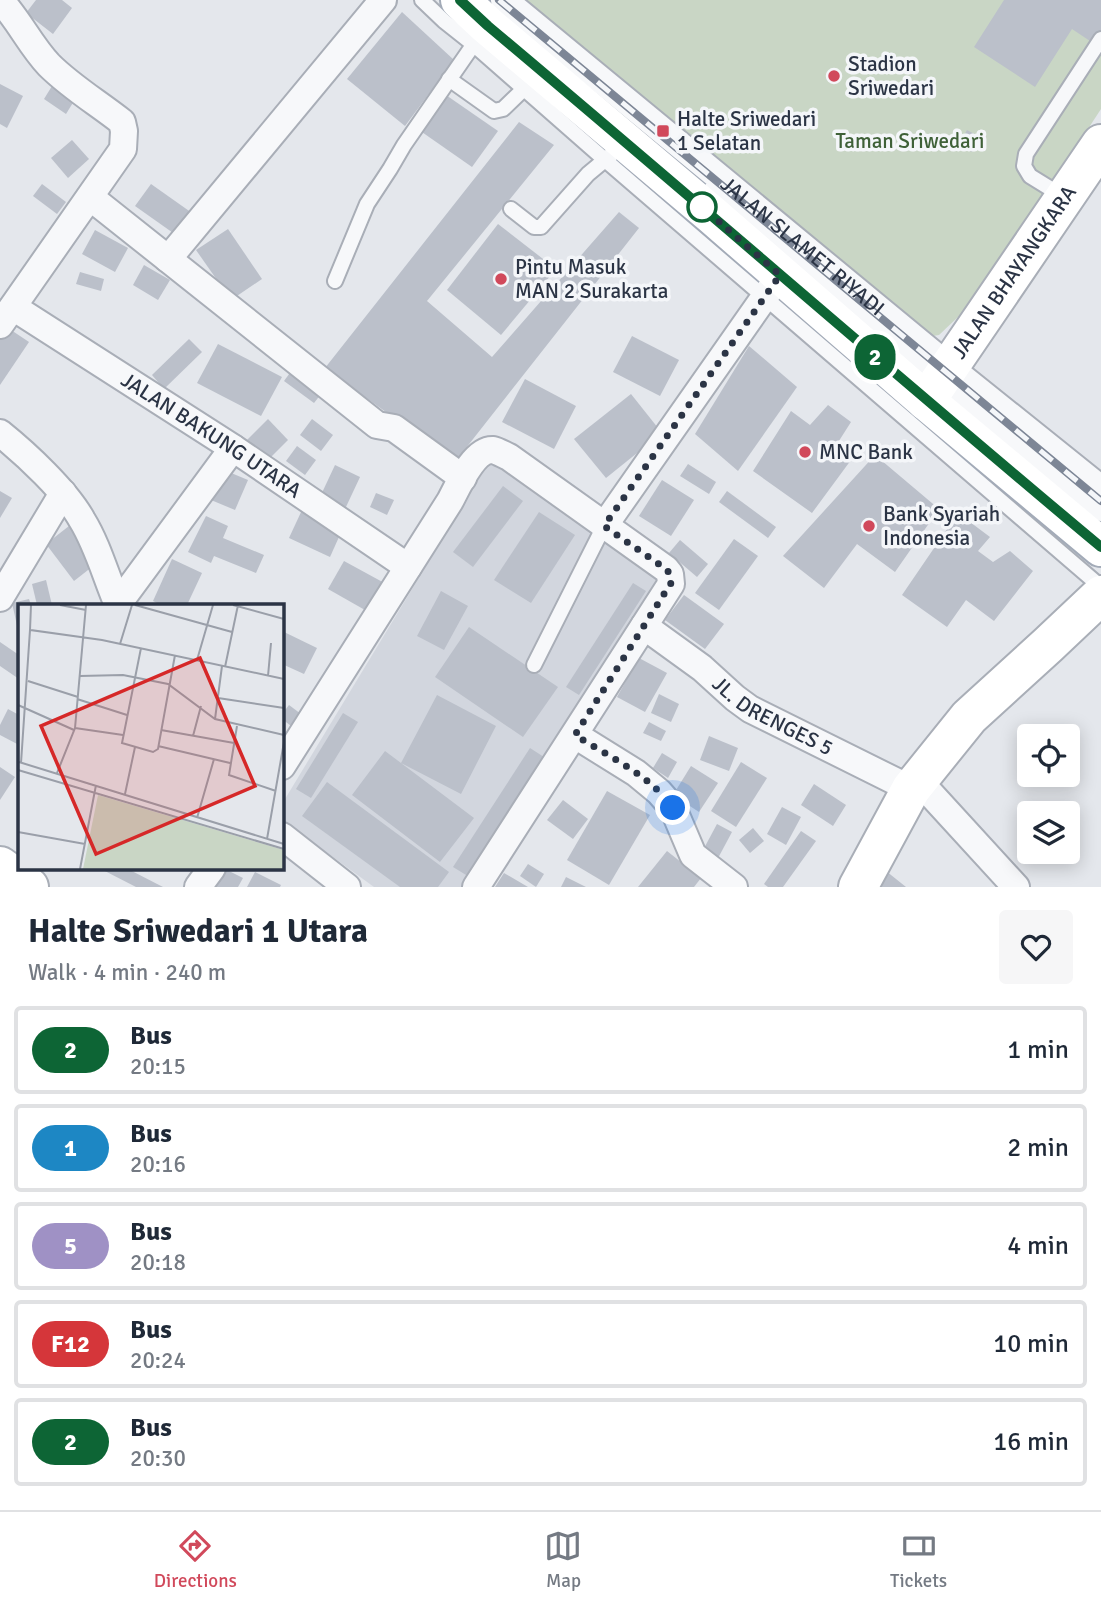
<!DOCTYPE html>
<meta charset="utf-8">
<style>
:root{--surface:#fff;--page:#f6f6f7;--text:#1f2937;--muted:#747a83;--line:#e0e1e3;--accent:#d1495b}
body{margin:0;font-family:Signika,sans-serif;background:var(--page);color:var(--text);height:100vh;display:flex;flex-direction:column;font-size:26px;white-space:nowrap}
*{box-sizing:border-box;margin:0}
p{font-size:23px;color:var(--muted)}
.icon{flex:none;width:38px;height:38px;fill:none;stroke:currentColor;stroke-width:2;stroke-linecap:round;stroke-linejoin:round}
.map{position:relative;height:887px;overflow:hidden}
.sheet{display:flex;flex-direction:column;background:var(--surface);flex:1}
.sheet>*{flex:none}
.badge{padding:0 14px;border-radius:23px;font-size:24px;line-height:46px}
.controls{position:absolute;left:1017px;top:724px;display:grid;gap:14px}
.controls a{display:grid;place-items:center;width:63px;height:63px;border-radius:7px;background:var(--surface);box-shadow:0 4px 18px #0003;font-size:35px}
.you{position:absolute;width:35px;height:35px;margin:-18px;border:5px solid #fff;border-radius:50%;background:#1a73e8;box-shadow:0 0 0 10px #1a73e833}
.map>.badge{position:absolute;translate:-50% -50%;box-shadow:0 0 0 4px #fff}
.round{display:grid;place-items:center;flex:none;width:74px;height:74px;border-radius:7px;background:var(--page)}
.headline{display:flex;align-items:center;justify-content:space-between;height:119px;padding:0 28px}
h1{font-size:33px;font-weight:800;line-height:52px}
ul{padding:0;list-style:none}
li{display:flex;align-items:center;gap:21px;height:88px;margin:0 14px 10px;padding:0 14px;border:4px solid var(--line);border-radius:7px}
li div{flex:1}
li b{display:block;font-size:26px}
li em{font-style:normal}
li .badge{min-width:77px;font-weight:700;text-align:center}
.tabs{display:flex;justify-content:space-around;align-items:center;height:98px;border-top:2px solid var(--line);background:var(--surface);font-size:19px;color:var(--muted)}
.tabs a{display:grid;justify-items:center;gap:4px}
.tabs .current{color:var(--accent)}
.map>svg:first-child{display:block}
.built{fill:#d2d6de}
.green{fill:#c9d6c5}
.building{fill:#bbc0ca}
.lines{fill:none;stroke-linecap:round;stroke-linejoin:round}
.service-casing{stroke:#a9aeb7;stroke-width:18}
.minor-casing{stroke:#a9aeb7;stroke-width:30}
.secondary-casing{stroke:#a9aeb7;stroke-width:42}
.primary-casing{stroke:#a3abb8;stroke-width:42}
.service{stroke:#f7f8fa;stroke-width:14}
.minor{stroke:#f7f8fa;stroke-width:26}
.secondary{stroke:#fff;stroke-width:38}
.primary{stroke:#fff;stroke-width:38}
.rail-casing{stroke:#7d8696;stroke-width:8}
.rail{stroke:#f4f6f9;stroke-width:5;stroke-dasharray:16;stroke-linecap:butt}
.line-casing{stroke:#fff;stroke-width:16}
.line{stroke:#0d6535;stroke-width:10}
.walk{stroke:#2b3445;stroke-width:7;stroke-dasharray:0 12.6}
.poi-dot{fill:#d1495b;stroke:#f4f6f9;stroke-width:2.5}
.stop-dot{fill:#fff;stroke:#0d6535;stroke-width:3.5}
.labels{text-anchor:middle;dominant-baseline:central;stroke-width:7;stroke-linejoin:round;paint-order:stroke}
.poi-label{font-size:21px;fill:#2b3445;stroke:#f4f6f9;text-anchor:start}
.park-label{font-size:21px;fill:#3f6138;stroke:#f4f6f9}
.street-label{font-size:21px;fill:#2b3445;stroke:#f4f6f9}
.inset-road{fill:none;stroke:#9a9fa9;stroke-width:2}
.view{fill:#d62828;fill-opacity:0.15;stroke:#d62828;stroke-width:3.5}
.inset-edge{fill:none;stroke:#2b3445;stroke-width:3.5}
</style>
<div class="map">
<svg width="1101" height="887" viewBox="0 0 1101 887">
<rect width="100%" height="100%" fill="#e4e7ec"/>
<polygon class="built" points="492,457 666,586 473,887 374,887 282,820 282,804"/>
<polygon class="green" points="519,0 1101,0 1101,109 976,300 939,335 926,337"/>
<g class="building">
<polygon points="36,0 62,0 72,8 53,34 26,13"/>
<polygon points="1004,0 1101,0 1101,31 1093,43 1072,29 1035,87 974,47"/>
<polygon points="402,12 454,60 405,126 347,79"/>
<polygon points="0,84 23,96 7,128 0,124"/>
<polygon points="52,86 74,101 66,114 44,99"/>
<polygon points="443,93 498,131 472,167 419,130"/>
<polygon points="519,122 554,145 427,301 492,357 619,212 639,228 455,462 325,368"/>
<polygon points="967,130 980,137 972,152 959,145"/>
<polygon points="72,140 89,159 68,178 51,158"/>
<polygon points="42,184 66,202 57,214 33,196"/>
<polygon points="151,184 192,213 176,235 135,206"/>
<polygon points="498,224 556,269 501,335 447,290"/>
<polygon points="228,229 262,279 231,300 196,250"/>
<polygon points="95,230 128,248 115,272 82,254"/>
<polygon points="144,265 170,280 158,300 133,285"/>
<polygon points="80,272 104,279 101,291 76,284"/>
<polygon points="8,328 29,342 0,385 0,340"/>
<polygon points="632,336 679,360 660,396 613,372"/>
<polygon points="189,339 202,352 164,389 152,375"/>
<polygon points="218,344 282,377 261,416 197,383"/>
<polygon points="749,346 797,387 738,471 695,434"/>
<polygon points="295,366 325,389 314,403 284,381"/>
<polygon points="525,379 576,406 554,449 502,422"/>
<polygon points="631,394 662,433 606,478 574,439"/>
<polygon points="828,405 851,422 837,444 851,460 812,513 753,471 791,411 810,425"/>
<polygon points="268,419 288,440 264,464 243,444"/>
<polygon points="312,419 333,435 321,451 300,435"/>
<polygon points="297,446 316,460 305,475 286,461"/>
<polygon points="875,455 939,509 895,572 857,544 824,588 783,556"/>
<polygon points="688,464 716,482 709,494 680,476"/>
<polygon points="335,465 360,477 345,509 320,497"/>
<polygon points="224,470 248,480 235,510 211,500"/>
<polygon points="662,480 694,500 671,536 639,516"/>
<polygon points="503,486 523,501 473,567 453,552"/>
<polygon points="0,491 12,498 0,518"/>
<polygon points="727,491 776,527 768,538 719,502"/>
<polygon points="376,493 394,500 387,515 370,507"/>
<polygon points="302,510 343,528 330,557 289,538"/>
<polygon points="539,512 575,535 531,603 494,580"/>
<polygon points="958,513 990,537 978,551 993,562 1010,551 1033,571 994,621 966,600 947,627 902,595"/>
<polygon points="206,516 228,526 223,538 264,555 256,573 214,556 211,563 188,552"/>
<polygon points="69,526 97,563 74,581 46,544"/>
<polygon points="734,539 758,556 719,610 695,593"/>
<polygon points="680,540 708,564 697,577 669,553"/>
<polygon points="172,559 202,573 187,605 161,605 153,601"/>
<polygon points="344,561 388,585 372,614 328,589"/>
<polygon points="46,580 52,605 37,605 32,584"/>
<polygon points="633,583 646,591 579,695 566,687"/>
<polygon points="441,591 468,606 444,650 417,636"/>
<polygon points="684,595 724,624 705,649 665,620"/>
<polygon points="29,599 31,605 19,605 18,630 12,603"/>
<polygon points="469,627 558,687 523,737 435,677"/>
<polygon points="282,631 317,648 304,674 282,664"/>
<polygon points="0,642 19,655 19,679 0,666"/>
<polygon points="639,658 667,673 645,712 617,697"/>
<polygon points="659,694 679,704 671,722 651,713"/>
<polygon points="437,695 496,726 461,794 401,763 474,818 440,862 352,795 385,751 401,763"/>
<polygon points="289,705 305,717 295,729 282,719 282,714"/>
<polygon points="8,709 19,715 19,745 0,735 0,725"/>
<polygon points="343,713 358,722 311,798 296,789"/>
<polygon points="649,722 666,731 661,741 643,733"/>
<polygon points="709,736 738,748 729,771 700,760"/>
<polygon points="530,748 547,759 471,878 453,867"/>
<polygon points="662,753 677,762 668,778 653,768"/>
<polygon points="741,762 767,778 736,827 711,811"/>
<polygon points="691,766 718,783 699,812 673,795"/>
<polygon points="0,767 15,777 0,800"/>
<polygon points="327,782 449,872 438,887 400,887 302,816"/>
<polygon points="814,784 846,805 833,826 801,805"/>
<polygon points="607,791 650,815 609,885 567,860"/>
<polygon points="563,800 588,819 573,839 547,820"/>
<polygon points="782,807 801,817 786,845 767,834"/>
<polygon points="717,824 732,832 717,860 702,852"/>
<polygon points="753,828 764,841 750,853 739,840"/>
<polygon points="801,831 816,841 783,887 768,887 764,884"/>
<polygon points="667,851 701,878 694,887 638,887"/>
<polygon points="528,864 544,874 536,887 520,876"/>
<polygon points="99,868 126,868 163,887 136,887"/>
<polygon points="223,868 243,878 238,887 213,887"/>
<polygon points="886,871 906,887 873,887"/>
<polygon points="255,872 281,885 280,887 247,887"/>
<polygon points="504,873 528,887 495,887"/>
<polygon points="566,877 586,887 561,887"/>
</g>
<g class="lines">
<g class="service-casing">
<g id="service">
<polyline points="422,0 444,21 473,44 604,159 1101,587"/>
<polyline points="449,79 494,111 503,109 530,83"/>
<polyline points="711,189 1101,514"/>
<polyline points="1064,197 1030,176 1024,166 1026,154 1101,39"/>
<polyline points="511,209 534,227 541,227 588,174 612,154"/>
<polyline points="335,281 367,204 390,169 404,145 478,38"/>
<polyline points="534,665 604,526"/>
</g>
</g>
<g class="minor-casing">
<g id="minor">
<path d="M0 0C19 20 30 45 49 65 71 87 98 103 122 122L124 131 123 149 0 325"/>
<path id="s1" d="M504 0 949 367 1101 489"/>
<polyline points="90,197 377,425 394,428 463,478"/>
<polyline points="168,259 383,0"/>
<path id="s2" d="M13 307 233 448 408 567"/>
<path d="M0 433C26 454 66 491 82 520 98 546 106 577 118 605"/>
<polyline points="604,526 780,275"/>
<polyline points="0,598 63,493"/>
<polyline points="118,604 233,448"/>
<path id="s3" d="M644 626 702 668 735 698 750 709 911 789"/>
<polyline points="575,735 636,773 659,792 673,808 693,855 734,887"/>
<path d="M282 766 450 501C458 486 474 449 493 450 498 451 504 455 509 457L666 569 670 574 671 584 476 887"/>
<polyline points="918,780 1016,887"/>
<polyline points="282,836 347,887"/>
<polyline points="198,887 212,868"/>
</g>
</g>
<g class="secondary-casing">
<g id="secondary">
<path id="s4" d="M926 401 1101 144"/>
<polyline points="0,866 29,887"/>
<polyline points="858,887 911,789 969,717 1048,645 1101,595"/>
</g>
</g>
<g class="primary-casing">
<polyline id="primary" points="460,0 488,26 712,215 926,401 1101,547"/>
</g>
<use href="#service" class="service"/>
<use href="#minor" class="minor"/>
<use href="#secondary" class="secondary"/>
<use href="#primary" class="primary"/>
<g class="rail-casing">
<polyline id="rail" points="499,0 1101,501"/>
</g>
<use href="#rail" class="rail"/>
</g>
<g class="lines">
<g class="line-casing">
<path id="line" d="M460 0 488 26C693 198 895 375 1101 547"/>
</g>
<use href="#line" class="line"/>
<path class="walk" d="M673 808C650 775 608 756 575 735L671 583 670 574 666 569 604 526 780 275 693 199 702 207"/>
</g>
<g class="poi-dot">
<circle cx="834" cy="76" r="7"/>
<rect x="656" y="124" width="14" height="14" rx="3.5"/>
<circle cx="501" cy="279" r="7"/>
<circle cx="805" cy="452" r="7"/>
<circle cx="869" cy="526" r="7"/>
</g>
<circle class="stop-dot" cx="702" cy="207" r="14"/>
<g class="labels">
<g class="poi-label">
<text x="848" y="64">Stadion<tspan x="848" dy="24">Sriwedari</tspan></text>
<text x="677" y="119">Halte Sriwedari<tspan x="677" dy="24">1 Selatan</tspan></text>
<text x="515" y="267">Pintu Masuk<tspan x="515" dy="24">MAN 2 Surakarta</tspan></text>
<text x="819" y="452">MNC Bank</text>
<text x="883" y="514">Bank Syariah<tspan x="883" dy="24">Indonesia</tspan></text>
</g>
<g class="park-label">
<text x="910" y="141">Taman Sriwedari</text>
</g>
<g class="street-label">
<text stroke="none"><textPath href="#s1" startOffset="387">JALAN SLAMET RIYADI</textPath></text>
<text stroke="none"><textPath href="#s4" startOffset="156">JALAN BHAYANGKARA</textPath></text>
<text stroke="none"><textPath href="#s2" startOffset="236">JALAN BAKUNG UTARA</textPath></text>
<text stroke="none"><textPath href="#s3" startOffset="158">JL. DRENGES 5</textPath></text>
</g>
</g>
<g transform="translate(18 604)">
<rect width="266" height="266" fill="#e4e7ec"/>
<path d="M80 191 266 246V265H65Z" fill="#c9d6c5"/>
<path class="inset-road" d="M42 1 68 6M117 1 214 28M215 1 266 15M12 26 13 1M102 40 114 1M123 44 104 139 135 148 140 145 157 51M179 56 195 1M207 63 220 1M62 72 105 71 150 80 197 115 266 131M250 72 253 39M10 77 60 93M200 94 266 104M59 95 109 111M0 101 56 126M197 115 204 62M219 122 211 171 258 187M57 124 105 131M143 126 216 139M175 132 183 102M140 142 212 159M1 158 266 240M3 159 12 26 84 36 266 75M0 166 266 245M39 169 57 124 68 1M107 190 117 143M179 214 196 155M0 228 67 240M249 235 266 138M62 265 78 181"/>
<path class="view" d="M182 54 237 182 78 250 23 122Z"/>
<rect width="266" height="266" class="inset-edge"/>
</g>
</svg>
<div class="controls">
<a><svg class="icon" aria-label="locate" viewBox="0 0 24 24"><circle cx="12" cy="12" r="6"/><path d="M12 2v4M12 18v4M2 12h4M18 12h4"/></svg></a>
<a><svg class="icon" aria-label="layers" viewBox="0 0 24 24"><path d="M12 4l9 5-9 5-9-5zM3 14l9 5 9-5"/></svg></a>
</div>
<div class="you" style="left:673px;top:808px"></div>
<b class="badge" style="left:875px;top:357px;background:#0d6535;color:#fff">2</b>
</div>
<section class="sheet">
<div class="headline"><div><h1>Halte Sriwedari 1 Utara</h1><p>Walk · 4 min · 240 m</p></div><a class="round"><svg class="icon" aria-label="heart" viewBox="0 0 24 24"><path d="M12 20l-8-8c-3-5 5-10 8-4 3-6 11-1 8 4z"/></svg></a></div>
<ul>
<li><span class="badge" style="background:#0d6535;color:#fff">2</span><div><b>Bus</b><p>20:15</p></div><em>1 min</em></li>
<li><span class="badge" style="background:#1d87c4;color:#fff">1</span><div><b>Bus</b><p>20:16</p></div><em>2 min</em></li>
<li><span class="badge" style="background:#9f91c5;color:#fff">5</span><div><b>Bus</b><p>20:18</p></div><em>4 min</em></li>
<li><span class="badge" style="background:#d5363a;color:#fff">F12</span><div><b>Bus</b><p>20:24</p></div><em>10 min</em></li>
<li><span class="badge" style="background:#0d6535;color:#fff">2</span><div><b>Bus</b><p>20:30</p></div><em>16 min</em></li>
</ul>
</section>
<nav class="tabs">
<a class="current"><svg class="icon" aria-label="directions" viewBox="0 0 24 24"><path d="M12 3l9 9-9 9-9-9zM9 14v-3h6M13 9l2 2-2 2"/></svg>Directions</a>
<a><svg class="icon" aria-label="map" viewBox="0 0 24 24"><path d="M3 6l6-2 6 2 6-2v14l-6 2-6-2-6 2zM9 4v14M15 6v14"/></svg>Map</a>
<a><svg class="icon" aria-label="tickets" viewBox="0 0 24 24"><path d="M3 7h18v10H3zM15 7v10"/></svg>Tickets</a>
</nav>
